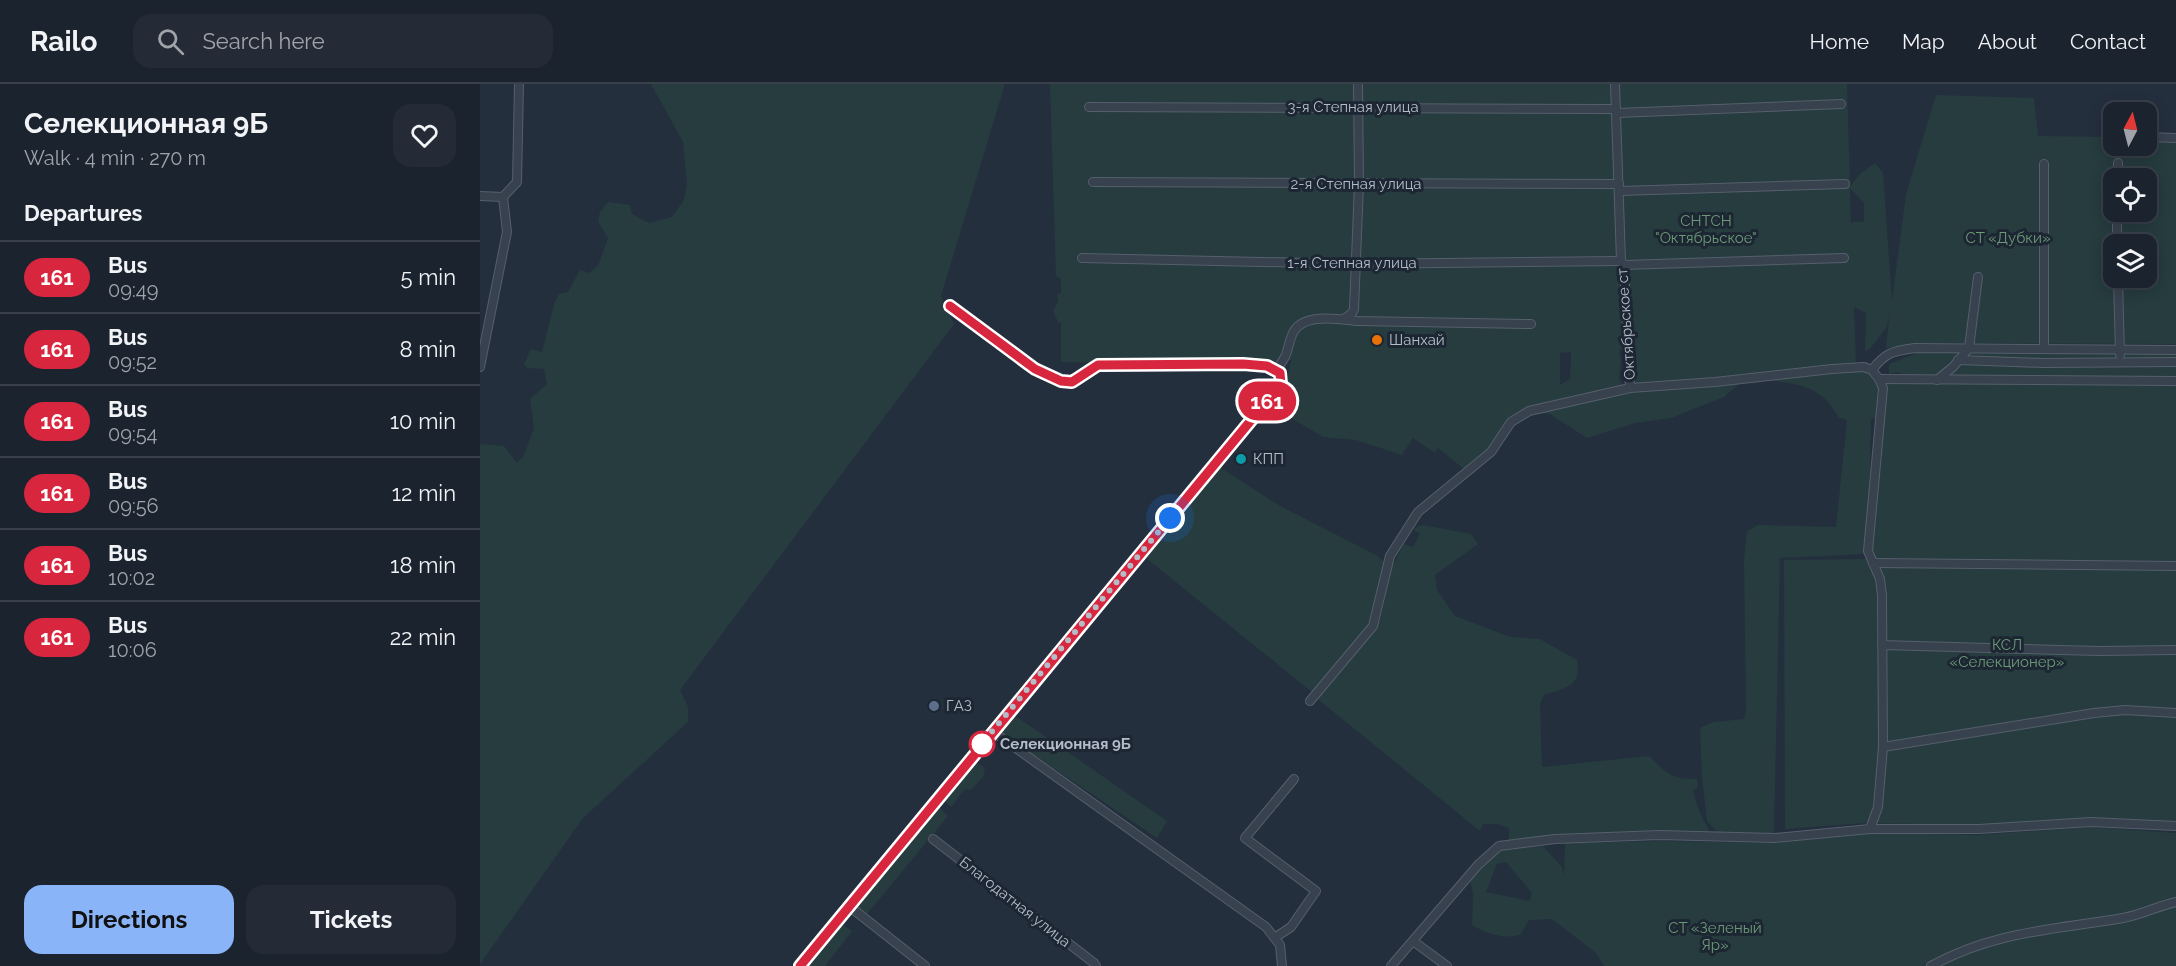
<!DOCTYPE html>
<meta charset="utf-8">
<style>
:root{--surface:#1b232e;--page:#242b36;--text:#f1f3f6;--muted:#a0a4aa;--line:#39404a;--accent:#8ab4f8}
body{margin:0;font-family:Raleway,sans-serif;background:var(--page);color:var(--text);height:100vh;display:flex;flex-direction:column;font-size:22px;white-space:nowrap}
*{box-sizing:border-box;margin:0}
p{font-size:20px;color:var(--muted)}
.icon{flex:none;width:33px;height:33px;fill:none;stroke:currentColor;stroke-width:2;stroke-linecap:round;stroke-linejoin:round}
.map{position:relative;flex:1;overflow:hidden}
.drawer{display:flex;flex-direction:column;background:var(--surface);width:480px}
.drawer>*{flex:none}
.badge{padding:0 12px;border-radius:20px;font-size:21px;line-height:39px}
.needle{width:39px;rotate:7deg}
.buttons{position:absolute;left:1623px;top:18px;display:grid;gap:12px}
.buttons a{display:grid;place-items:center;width:54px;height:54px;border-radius:12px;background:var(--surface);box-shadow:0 3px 15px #0003,0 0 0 2px var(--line);font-size:30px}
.you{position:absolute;width:30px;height:30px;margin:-15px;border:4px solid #fff;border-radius:50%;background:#1a73e8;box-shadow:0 0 0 9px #1a73e833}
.map>.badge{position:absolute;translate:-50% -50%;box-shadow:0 0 0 3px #fff}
h2{padding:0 24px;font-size:22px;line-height:54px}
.round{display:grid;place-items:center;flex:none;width:63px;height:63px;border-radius:18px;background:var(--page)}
.summary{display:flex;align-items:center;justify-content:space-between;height:102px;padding:0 24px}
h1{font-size:28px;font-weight:700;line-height:45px}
.action{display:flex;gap:12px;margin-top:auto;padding:12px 24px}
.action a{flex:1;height:69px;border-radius:18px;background:var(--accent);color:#111;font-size:24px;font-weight:700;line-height:69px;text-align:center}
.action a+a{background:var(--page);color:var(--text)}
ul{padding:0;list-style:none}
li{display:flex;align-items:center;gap:18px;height:72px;padding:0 24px;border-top:2px solid var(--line)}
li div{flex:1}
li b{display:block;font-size:22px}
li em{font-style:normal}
li .badge{min-width:66px;font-weight:700;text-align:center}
header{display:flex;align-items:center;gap:36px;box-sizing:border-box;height:84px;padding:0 30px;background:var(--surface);border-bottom:2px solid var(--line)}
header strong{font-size:28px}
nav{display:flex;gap:33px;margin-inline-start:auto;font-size:21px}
.search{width:420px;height:54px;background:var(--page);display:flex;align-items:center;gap:15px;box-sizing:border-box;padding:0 21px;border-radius:18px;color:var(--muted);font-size:22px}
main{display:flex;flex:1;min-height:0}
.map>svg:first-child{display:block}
.green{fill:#263c3f;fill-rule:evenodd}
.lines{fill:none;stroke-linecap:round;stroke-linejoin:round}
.minor-casing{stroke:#565f6c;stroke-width:10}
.minor{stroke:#38414e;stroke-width:8}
.line-casing{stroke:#fff;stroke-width:14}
.line{stroke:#d7263d;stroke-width:9}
.walk{stroke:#b4bcc9;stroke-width:6;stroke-dasharray:0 10.8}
.food-dot{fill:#e8710a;stroke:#1d2633;stroke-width:2}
.culture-dot{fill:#0f9aa8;stroke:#1d2633;stroke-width:2}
.service-dot{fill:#5c6f8a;stroke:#1d2633;stroke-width:2}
.stop-dot{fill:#fff;stroke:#d7263d;stroke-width:3}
.labels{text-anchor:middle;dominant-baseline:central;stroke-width:6;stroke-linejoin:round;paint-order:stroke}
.street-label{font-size:15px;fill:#b4bcc9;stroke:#1d2633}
.park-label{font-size:15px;fill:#6b9a76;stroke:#1d2633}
.poi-label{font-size:15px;fill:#b4bcc9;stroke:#1d2633;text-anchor:start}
.stop-label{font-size:15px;font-weight:bold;fill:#b4bcc9;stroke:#1d2633;text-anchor:start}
</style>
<header>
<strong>Railo</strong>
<div class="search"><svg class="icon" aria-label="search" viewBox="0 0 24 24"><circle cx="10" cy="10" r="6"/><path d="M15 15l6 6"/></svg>Search here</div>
<nav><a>Home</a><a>Map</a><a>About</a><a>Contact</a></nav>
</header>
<main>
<section class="drawer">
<div class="summary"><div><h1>Селекционная 9Б</h1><p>Walk · 4 min · 270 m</p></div><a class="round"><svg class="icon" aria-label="heart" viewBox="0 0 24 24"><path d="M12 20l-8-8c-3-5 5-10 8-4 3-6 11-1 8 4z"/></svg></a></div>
<h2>Departures</h2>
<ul>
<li><span class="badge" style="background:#d7263d;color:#fff">161</span><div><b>Bus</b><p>09:49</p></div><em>5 min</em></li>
<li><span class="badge" style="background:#d7263d;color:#fff">161</span><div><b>Bus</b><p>09:52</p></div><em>8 min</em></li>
<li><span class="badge" style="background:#d7263d;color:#fff">161</span><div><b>Bus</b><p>09:54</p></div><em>10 min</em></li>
<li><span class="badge" style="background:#d7263d;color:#fff">161</span><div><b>Bus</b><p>09:56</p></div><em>12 min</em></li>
<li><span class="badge" style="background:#d7263d;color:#fff">161</span><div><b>Bus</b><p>10:02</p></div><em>18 min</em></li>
<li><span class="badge" style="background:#d7263d;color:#fff">161</span><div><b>Bus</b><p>10:06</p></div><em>22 min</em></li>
</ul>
<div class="action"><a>Directions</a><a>Tickets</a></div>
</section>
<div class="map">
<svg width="1696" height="882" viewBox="0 0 1696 882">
<rect width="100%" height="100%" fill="#242f3e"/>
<g class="green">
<polygon points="171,0 525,0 461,212 474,240 200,606 208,623 208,638 103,734 0,880 0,360 24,362 37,379 44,371 54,344 50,315 67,300 64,285 47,284 44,280 51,265 62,268 74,220 79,210 88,208 100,186 109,189 118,182 128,154 118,138 120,128 128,118 150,121 152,130 169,139 192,133 204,116 207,101 203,58"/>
<path d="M570 0H1367L1370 102 1381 89 1395 79 1403 89 1412 217 1426 110 1456 11 1554 14 1558 52 1633 53 1634 62H1666L1667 54H1696V260L1458 259 1406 264 1410 225 1407 243 1389 266H1385L1386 229 1374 223 1376 279 1148 302 1144 266H1139L1141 279 1139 295 1144 303 1048 325 1009 367 985 386 958 364 955 369 933 354 922 371 876 356 843 353 793 323 796 315 805 305 811 276H800L788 279 581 278V239L578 238 573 227 578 217 577 211 581 209V195L576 192ZM1634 94H1666V128H1634ZM1370 104 1384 119V138H1372L1371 140ZM1634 160H1666V194H1634ZM1091 268 1090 295 1080 301V269Z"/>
<polygon points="1442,267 1696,268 1696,292 1427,292 1417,288 1409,290 1409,280"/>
<path d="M1384 286C1404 296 1399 315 1398 334L1391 335 1389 439H1395L1404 299 1696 294V738L1594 736 1490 741 1386 739 1305 745 1304 476 1387 475 1388 470 1300 474 1294 749 1291 751 1238 749 1227 737 1222 692 1220 644 1233 638 1264 635 1266 627 1264 477 1267 447 1278 441 1356 443 1367 336 1358 333C1342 301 1315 299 1283 296L1353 287Z"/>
<polygon points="1261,298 1244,313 1191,334 1155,339 1107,354 1070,330 1053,329 1151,307"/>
<polygon points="739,383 802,423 896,471 906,479 887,544 848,592 832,608 666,474"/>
<path d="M943 441 991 450 998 460 955 491 957 506 975 532 1030 553 1060 555 1097 576C1102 603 1086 603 1064 611L1060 620 1062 683 1169 672C1188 690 1190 695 1217 695L1218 703 1213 707 1220 729 1231 750 1037 758 1029 756V744L1017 740H1003L1000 747 839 616 838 613 900 537 912 483 924 460 933 463 940 450 935 447V444Z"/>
<polygon points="532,632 540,635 687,737 677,754 520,648"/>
<polygon points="495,677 505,685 503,693 491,706 485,705 471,723 464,715"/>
<polygon points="458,722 468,732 386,831 376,822"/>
<path d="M1612 743 1696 749V882H1124L1116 869 1072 835 1049 836 1040 851C1021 855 1008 850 992 841L993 810 990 796 1019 766 1063 762 1082 783 1084 791 1085 759 1181 757 1295 759 1392 749 1498 751ZM1026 778 1052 809 1050 817 1006 808 1017 780Z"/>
<polygon points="361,839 372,847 345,882 327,882"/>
</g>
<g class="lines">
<g class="minor-casing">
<g id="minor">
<polyline points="1135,0 1141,177 1144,181 1150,304"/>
<polyline points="609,23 1136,25"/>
<polyline points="1137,29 1361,20"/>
<polyline points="1666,53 1696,54"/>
<polyline points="1564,80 1564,265"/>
<polyline points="1638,94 1638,79"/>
<polyline points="613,98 1139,100"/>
<polyline points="1140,107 1365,100"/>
<polyline points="0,112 23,113"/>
<polyline points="23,113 37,98 39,0"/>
<polyline points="1637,128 1637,160"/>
<polyline points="602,174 876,180 1141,177"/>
<polyline points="1144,181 1364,174"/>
<polyline points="1638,194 1640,271"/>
<polyline points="864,235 872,229 874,225 879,100 878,0"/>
<polyline points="1478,276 1563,279 1696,278"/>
<polyline points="0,283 27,148 23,113"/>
<path d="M796 285C809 272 806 266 812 251 821 228 857 235 877 237L1051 240"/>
<path d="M1392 286C1405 269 1412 267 1435 264L1696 266"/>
<polyline points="1399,295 1696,297"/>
<polyline points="1457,296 1473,283 1489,264 1498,193"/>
<polyline points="1393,479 1696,482"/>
<polyline points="1402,561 1619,567 1696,566"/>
<polyline points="830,617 893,542 910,472 938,428 1011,368 1031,338 1049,327 1150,304 1235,298 1352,285 1384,283 1392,286 1399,295 1403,304 1388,467 1400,495 1402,511 1403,663 1398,723 1390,745 1295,754 1179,751 1075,755 1019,762 998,781 911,882"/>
<polyline points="512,647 786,843 800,861 802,882"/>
<polyline points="1403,663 1614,629 1645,626 1696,629"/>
<polyline points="1390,745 1499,745 1611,738 1696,742"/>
<polyline points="453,755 614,879 616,882"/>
<polyline points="369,822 445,882"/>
<polyline points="796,853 811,843 836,807 765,754 814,695"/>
<polyline points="933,857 967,882"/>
<polyline points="320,882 801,300 800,289 787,282 763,280 618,281 592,298 581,297 555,285 470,222"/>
<path d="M1451 882C1515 847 1573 846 1643 834 1661 831 1678 822 1696 818"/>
</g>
</g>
<use href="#minor" class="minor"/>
</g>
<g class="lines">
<g class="line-casing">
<polyline id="line" points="320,882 801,300 800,289 787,282 763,280 618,281 592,298 581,297 555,285 470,222"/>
</g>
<use href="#line" class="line"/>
<polyline class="walk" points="502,660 500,662 690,434"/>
</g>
<circle class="food-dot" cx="897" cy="256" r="6"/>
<circle class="culture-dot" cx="761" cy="375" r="6"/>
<circle class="service-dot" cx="454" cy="622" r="6"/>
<circle class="stop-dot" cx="502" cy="660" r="12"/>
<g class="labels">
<g class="street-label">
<text x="873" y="23">3-я Степная улица</text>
<text x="876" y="100">2-я Степная улица</text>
<text x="872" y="179">1-я Степная улица</text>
<text transform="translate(1146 240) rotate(-94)">Октябрьское ст</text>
<text transform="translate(535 818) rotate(38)">Благодатная улица</text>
</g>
<g class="park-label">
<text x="1226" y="137">СНТСН<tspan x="1226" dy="17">"Октябрьское"</tspan></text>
<text x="1528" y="154">СТ «Дубки»</text>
<text x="1527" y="561">КСЛ<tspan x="1527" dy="17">«Селекционер»</tspan></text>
<text x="1235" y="844">СТ «Зеленый<tspan x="1235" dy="17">Яр»</tspan></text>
</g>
<g class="poi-label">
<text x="909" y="256">Шанхай</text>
<text x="773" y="375">КПП</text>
<text x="466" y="622">ГАЗ</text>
</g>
<g class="stop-label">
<text x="520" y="660">Селекционная 9Б</text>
</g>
</g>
</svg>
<div class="buttons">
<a><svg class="needle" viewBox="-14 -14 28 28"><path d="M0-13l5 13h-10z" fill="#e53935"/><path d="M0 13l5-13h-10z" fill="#a0a4aa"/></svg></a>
<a><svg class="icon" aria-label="locate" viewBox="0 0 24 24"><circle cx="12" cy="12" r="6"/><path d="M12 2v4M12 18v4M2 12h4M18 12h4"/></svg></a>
<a><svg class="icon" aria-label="layers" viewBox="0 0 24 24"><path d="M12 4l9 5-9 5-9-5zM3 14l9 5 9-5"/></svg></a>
</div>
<div class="you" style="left:690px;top:434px"></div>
<b class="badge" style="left:787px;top:317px;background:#d7263d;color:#fff">161</b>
</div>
</main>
